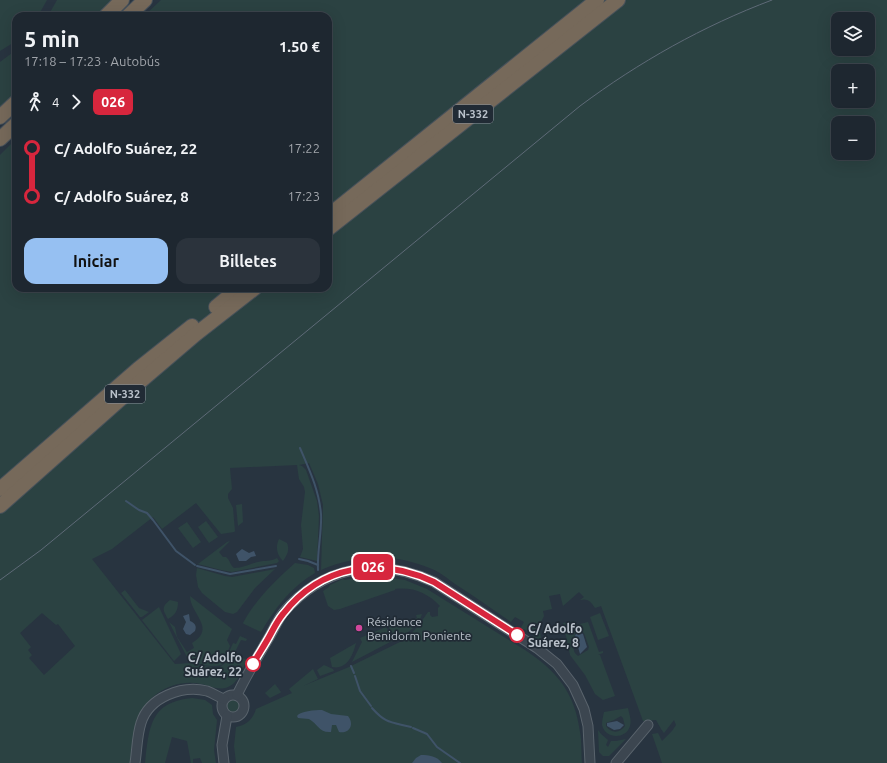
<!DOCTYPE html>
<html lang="es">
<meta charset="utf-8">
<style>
:root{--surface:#1e2730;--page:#2b333c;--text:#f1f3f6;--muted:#a1a5ab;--line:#3c444c;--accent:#96c0f2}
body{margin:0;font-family:Ubuntu,sans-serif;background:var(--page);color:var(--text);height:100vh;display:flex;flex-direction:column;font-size:15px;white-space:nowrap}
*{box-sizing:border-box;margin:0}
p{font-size:13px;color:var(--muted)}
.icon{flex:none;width:22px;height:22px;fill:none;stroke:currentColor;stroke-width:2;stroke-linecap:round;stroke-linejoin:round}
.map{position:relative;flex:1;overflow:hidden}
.sheet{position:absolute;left:12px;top:12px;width:320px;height:280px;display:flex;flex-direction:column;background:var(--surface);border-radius:12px;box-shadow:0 4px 16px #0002,0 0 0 1px var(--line)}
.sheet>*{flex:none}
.badge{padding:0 8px;border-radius:6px;font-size:14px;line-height:26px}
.buttons{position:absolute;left:831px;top:12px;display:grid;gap:8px}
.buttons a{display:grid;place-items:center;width:44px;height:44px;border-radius:8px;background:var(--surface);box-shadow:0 4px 16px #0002,0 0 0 1px var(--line);font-size:20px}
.map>.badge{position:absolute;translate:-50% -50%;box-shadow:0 0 0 2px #fff}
.legs{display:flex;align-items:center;gap:6px;height:44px;padding:0 12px;font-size:13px}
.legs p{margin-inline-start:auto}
.overview{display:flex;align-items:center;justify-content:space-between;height:68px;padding:0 12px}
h1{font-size:22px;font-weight:700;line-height:30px}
.primary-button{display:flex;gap:8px;margin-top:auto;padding:8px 12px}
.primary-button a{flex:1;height:46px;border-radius:12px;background:var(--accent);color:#111;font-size:16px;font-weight:700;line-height:46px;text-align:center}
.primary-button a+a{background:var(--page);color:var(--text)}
ul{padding:0 12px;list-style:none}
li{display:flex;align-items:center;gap:14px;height:48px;font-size:15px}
li i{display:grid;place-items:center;width:6px;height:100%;margin:0 5px;background:currentColor}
li i::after{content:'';width:10px;height:10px;margin:-5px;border:3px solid;border-radius:50%;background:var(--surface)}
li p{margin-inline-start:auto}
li:first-child i{background:linear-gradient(#0000 50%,currentColor 0)}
li:last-child i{background:linear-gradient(currentColor 50%,#0000 0)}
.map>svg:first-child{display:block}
.green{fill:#2b4242;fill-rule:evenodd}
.water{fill:#3f5368}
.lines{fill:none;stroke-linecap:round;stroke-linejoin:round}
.stream{stroke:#3f5368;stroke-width:2}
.minor-casing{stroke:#5a646d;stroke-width:11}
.highway-casing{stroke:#47515a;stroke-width:16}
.minor{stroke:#3c4650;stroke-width:9}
.highway{stroke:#76695a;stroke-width:14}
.tram{stroke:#5e6a77;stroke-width:1}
.line-1-casing{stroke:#fff;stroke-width:9}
.line-1{stroke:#d7263d;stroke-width:6}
.hotel-dot{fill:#d1479c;stroke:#212b35;stroke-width:1.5}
.stop-1-dot{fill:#fff;stroke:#d7263d;stroke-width:2}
.labels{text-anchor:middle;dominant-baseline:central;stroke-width:3.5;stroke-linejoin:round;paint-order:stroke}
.shield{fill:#212b35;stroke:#8b949d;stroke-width:1}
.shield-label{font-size:11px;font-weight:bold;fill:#b9c1ca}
.poi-label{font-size:12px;fill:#b9c1ca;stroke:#212b35;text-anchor:start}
.stop-label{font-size:12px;font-weight:bold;fill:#b9c1ca;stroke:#212b35;text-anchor:start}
</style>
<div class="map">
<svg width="887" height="763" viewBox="0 0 887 763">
<rect width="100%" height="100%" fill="#283440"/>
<g class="green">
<polygon points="0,0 47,0 38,16 16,16 16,41 0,51"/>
<polygon points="57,0 112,0 95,16 48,16"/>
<path d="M161 0H887V763H662L652 734 658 733 662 741 672 731 676 725 674 720 664 733 661 729 656 720 643 721 601 606 595 608C591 601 587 598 580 600L584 597 579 592 563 606 560 594 549 596 552 609 543 611 544 616 539 626 541 638 539 641 533 637 535 634 531 631 530 633 524 629 522 631 520 629 524 622 515 617 511 622C492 609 474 596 455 584 448 579 440 572 432 569 394 553 358 554 321 570L323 505 318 484 309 463 299 465 302 466 306 470 317 501 319 516 317 561 300 557 303 549 301 525 305 492 304 487 299 479 297 465 230 468 232 489 228 494V498L233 508 235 531 234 532 221 534 196 503 162 529 153 517 112 549 92 559 175 664 191 663 215 668 220 667 224 664 233 643 236 644 240 636 247 639 246 641 241 640 234 654 247 660C243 668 239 679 233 684 222 693 212 686 201 684 174 678 146 695 137 720 133 731 132 751 131 763H0V155L16 139V288H328V16H144ZM838 19H868V49H838ZM838 71H868V101H838ZM838 123H868V153H838ZM42 613 56 625 58 624 75 646 44 675 29 658 32 655 28 650 31 647 20 633Z"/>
<polygon points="16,50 16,92 0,107 0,62"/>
<polygon points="242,504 243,522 238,526 236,505"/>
<polygon points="206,521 218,537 209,543 198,527"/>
<polygon points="187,522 201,542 193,548 178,528"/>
<path d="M279 539 287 543C290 550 287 555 283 561 277 555 275 547 279 539Z"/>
<path d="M230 541 219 552 223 557H226C230 560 230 565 234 568 243 568 249 564 258 562 265 560 270 562 277 558L279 561 277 563 232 572 221 570 198 564 227 542Z"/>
<path d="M295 563 308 565 314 568 315 573C291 587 275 608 261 632L244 624 243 623C256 599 275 581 295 563Z"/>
<polygon points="197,568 225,576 232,577 275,569 255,588 237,612 233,614 225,612 202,593 198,587 196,575"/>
<path d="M365 576H378L405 580 427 589 525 650C557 671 575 693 580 732 582 742 581 753 582 763H236L234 746 236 727C247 725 253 719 256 709L292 693 289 689 313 669 318 679 303 686 349 667 406 639 419 625 428 612H430V615L432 617 438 616V608L440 606C427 593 414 587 395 589V590L340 609 334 610 328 606 323 591 329 587 330 585 343 579 345 580Z"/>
<polygon points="125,590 139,608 149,612 142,617 140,617 121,593"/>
<path d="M190 596 232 629 227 640 230 646 223 664C214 669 198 664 189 661L169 622 175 627 177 637 187 652 194 648 192 643C217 628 190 614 190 596Z"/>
<path d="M170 600 178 602C178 611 175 615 168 619 163 610 161 607 170 600Z"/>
<polygon points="159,607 181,654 174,661 142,620"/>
<polygon points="600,613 609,636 598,640 590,617"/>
<path d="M422 614C419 625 408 633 398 639L395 638 388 626 417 618 416 615Z"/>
<path d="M575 621 576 625 588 622 599 652 603 651V653L598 655H600L615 696 603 700 595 694 585 675 570 655 563 623ZM580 630 584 633 589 647 588 650 578 656C572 651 574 649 575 643 576 639 574 636 575 632Z"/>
<polygon points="386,627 393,638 392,641 352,662 362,642 360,638"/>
<path d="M356 643C353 655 347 670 332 667L330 658Z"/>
<polygon points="324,665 333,669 334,671 320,676 317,670"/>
<polygon points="275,684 281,692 280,693 270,698 265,693"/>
<path d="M192 698 205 700 212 705 213 714 217 720 214 750 216 763H202L200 758 193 759V763H191L187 741 172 737 165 763H145C149 727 150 702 192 698Z"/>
<circle cx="233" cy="706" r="6"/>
<path d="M628 708C629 714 632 720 630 726 626 740 605 739 602 725 602 721 603 716 604 712ZM621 716 623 718 625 726C619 734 611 733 606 726V723L614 720Z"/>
<polygon points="598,730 601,734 608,740 606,745 608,747 611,741 616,741 626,739 609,756 603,756 599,752"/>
</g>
<g class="water">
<polygon points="242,549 249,553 254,551 256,556 251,557 246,561 239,561 236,554"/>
<path d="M189 614 190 621C195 623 197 626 195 631L190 635 186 634 183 629 186 622 183 616Z"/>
<polygon points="577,632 579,632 583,634 587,647 580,654 575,636"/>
<path d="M322 710 331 714 348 716C355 725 349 734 339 732L336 725H332L331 732C319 733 318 724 309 719L298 718 297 716C300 711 315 710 322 710Z"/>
<polygon points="617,721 624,725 620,729 614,730 607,726 607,723"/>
<path d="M421 755C429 755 437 756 442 763H412L416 758Z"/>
</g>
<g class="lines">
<g class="stream">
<path d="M300 448C309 469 319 490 321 514 322 532 317 551 318 570"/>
<polyline points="126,501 139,510 147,513 153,520 176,551 195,565"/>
<polyline points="299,559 308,561 318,565"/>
<polyline points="197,566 230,574 276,566"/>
<polyline points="351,666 354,673"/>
<polyline points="355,676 360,691 371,706"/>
<path d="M372 708C386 724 391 722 411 727"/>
<polyline points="413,728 427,734 437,747 460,763"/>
</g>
<g class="minor-casing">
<g id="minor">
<circle cx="233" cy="706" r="11"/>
<path d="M237 695C246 676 257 658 268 639 273 631 277 621 283 613 323 566 379 556 434 582L537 648 557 664 573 685 584 709 588 726 590 763"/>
<path d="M135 763C137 750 137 735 141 723 149 697 182 685 207 691 213 693 218 697 224 699"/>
<polyline points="224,763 222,745 227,716"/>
<polyline points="616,763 648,725"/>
</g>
</g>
<g class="highway-casing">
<g id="highway">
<polyline points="106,16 122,0"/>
<polyline points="128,16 145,0"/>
<polyline points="0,117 16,102"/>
<polyline points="0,139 16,124"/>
<polyline points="328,216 597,0"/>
<polyline points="328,229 618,0"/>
<polyline points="216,307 239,288"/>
<polyline points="0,489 138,369 192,326"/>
<polyline points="0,506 142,380 196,334 255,288"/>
</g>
</g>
<use href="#minor" class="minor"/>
<use href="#highway" class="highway"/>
<path class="tram" d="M0 580 41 550 580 106C639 62 703 26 772 0"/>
</g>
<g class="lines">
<g class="line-1-casing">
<path id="line-1" d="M253 664C258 655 264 646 269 637 273 630 277 621 283 614 321 565 380 556 434 582L517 635"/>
</g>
<use href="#line-1" class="line-1"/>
</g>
<circle class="hotel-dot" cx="359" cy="628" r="4"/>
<g class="stop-1-dot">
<circle cx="517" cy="635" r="7"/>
<circle cx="253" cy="664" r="7"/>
</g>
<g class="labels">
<g class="shield">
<rect x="453" y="105" width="40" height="18" rx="3"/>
<rect x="105" y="385" width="40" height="18" rx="3"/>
</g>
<g class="shield-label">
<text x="473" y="114">N-332</text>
<text x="125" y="394">N-332</text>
</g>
<g class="poi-label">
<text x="367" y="621">Résidence<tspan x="367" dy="14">Benidorm Poniente</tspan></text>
</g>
<g class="stop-label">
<text x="528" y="628">C/ Adolfo<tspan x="528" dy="14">Suárez, 8</tspan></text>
<text x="242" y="657" text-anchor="end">C/ Adolfo<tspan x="242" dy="14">Suárez, 22</tspan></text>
</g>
</g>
</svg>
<div class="buttons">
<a><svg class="icon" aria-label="layers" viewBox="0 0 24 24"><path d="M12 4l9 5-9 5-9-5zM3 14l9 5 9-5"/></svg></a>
<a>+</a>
<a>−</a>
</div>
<b class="badge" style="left:373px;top:567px;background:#d7263d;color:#fff">026</b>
<section class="sheet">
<div class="overview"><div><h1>5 min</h1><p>17:18 – 17:23 · Autobús</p></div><b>1.50 €</b></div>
<div class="legs"><svg class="icon" aria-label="walk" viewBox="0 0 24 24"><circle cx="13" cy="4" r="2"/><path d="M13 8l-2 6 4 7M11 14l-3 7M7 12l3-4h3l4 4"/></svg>4<svg class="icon" aria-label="forward" viewBox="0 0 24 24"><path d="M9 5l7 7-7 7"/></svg><b class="badge" style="background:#d7263d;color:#fff">026</b></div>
<ul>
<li><i style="color:#d7263d"></i><b>C/ Adolfo Suárez, 22</b><p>17:22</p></li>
<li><i style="color:#d7263d"></i><b>C/ Adolfo Suárez, 8</b><p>17:23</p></li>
</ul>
<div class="primary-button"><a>Iniciar</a><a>Billetes</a></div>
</section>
</div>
